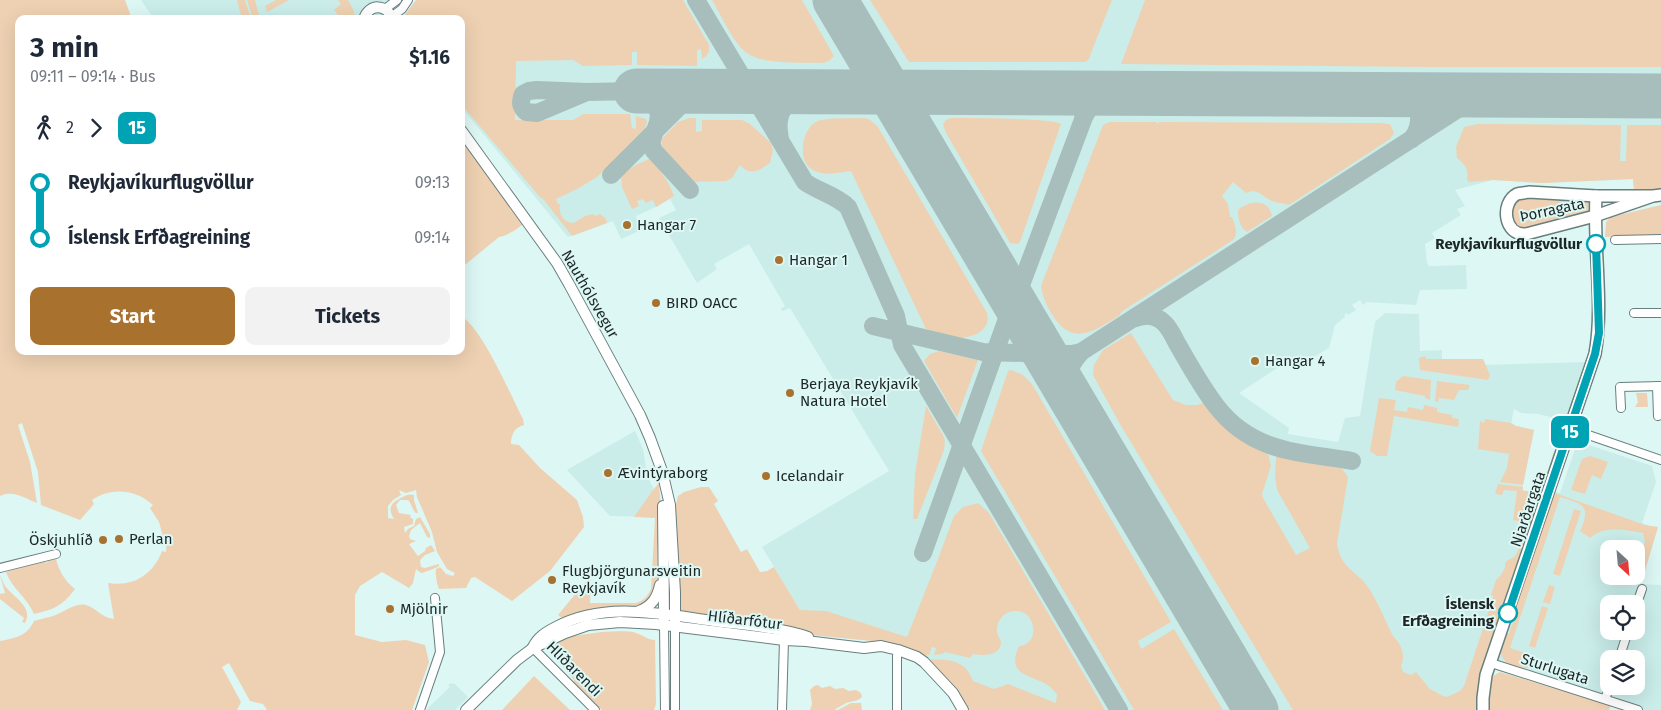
<!DOCTYPE html>
<meta charset="utf-8">
<style>
:root{--surface:#fff;--page:#f2f2f3;--text:#1f2937;--muted:#747a83;--accent:#a8712d}
body{margin:0;font-family:"Fira Sans",sans-serif;background:var(--page);color:var(--text);height:100vh;display:flex;flex-direction:column;font-size:19px;white-space:nowrap}
*{box-sizing:border-box;margin:0}
p{font-size:16px;color:var(--muted)}
.icon{flex:none;width:28px;height:28px;fill:none;stroke:currentColor;stroke-width:2;stroke-linecap:round;stroke-linejoin:round}
.map{position:relative;flex:1;overflow:hidden}
.drawer{position:absolute;left:15px;top:15px;width:450px;height:340px;display:flex;flex-direction:column;background:var(--surface);border-radius:10px;box-shadow:0 5px 20px #0002}
.drawer>*{flex:none}
.badge{padding:0 10px;border-radius:8px;font-size:18px;line-height:32px}
.needle{width:32px;rotate:154deg}
.fabs{position:absolute;left:1600px;top:540px;display:grid;gap:10px}
.fabs a{display:grid;place-items:center;width:45px;height:45px;border-radius:10px;background:var(--surface);box-shadow:0 5px 20px #0002;font-size:25px}
.map>.badge{position:absolute;translate:-50% -50%;box-shadow:0 0 0 2px #fff}
.legs{display:flex;align-items:center;gap:8px;height:55px;padding:0 15px;font-size:16px}
.legs p{margin-inline-start:auto}
.headline{display:flex;align-items:center;justify-content:space-between;height:85px;padding:0 15px}
h1{font-size:28px;font-weight:700;line-height:38px}
.action{display:flex;gap:10px;margin-top:auto;padding:10px 15px}
.action a{flex:1;height:58px;border-radius:10px;background:var(--accent);color:#fff;font-size:20px;font-weight:700;line-height:58px;text-align:center}
.action a+a{background:var(--page);color:var(--text)}
ul{padding:0 15px;list-style:none}
li{display:flex;align-items:center;gap:18px;height:55px;font-size:19px}
li i{display:grid;place-items:center;width:8px;height:100%;margin:0 6px;background:currentColor}
li i::after{content:'';width:12px;height:12px;margin:-6px;border:4px solid;border-radius:50%;background:var(--surface)}
li p{margin-inline-start:auto}
li:first-child i{background:linear-gradient(#0000 50%,currentColor 0)}
li:last-child i{background:linear-gradient(currentColor 50%,#0000 0)}
.map>svg:first-child{display:block}
.built{fill:#caedea;fill-rule:evenodd}
.green{fill:#eed1b2}
.lines{fill:none;stroke-linecap:round;stroke-linejoin:round}
.taxiway{stroke:#a8bebc;stroke-width:18}
.runway{stroke:#a8bebc;stroke-width:45}
.minor-casing{stroke:#687f7d;stroke-width:10}
.tertiary-casing{stroke:#687f7d;stroke-width:12}
.secondary-casing{stroke:#687f7d;stroke-width:14}
.minor{stroke:#fff;stroke-width:8}
.tertiary{stroke:#fff;stroke-width:10}
.secondary{stroke:#fff;stroke-width:11}
.line-1-casing{stroke:#fff;stroke-width:11}
.line-1{stroke:#00a3b4;stroke-width:8}
.poi-dot{fill:#a8712d;stroke:#ddf7f5;stroke-width:2}
.stop-1-dot{fill:#fff;stroke:#00a3b4;stroke-width:2.5}
.labels{text-anchor:middle;dominant-baseline:central;stroke-width:4;stroke-linejoin:round;paint-order:stroke}
.street-label{font-size:15px;fill:#1c2625;stroke:#ddf7f5}
.poi-label{font-size:15px;fill:#1c2625;stroke:#ddf7f5;text-anchor:start}
.stop-label{font-size:15px;font-weight:bold;fill:#1c2625;stroke:#ddf7f5;text-anchor:end}
</style>
<div class="map">
<svg width="1661" height="710" viewBox="0 0 1661 710">
<rect width="100%" height="100%" fill="#ddf7f5"/>
<g class="built">
<polygon points="141,0 393,0 390,3 392,19 154,19"/>
<polygon points="416,0 1661,0 1661,178 1542,183 1493,180 1455,190 1465,206 1457,209 1461,215 1432,233 1435,238 1425,244 1427,263 1429,266 1466,265 1467,289 1420,290 1416,305 1367,302 1363,305 1360,300 1352,305 1356,310 1348,315 1347,313 1344,315 1345,317 1335,325 1329,348 1300,365 1294,357 1239,393 1289,428 1288,434 1338,442 1345,418 1360,416 1375,322 1385,313 1419,314 1420,351 1442,350 1442,366 1587,362 1567,421 1538,414 1521,413 1514,409 1511,424 1516,426 1534,430 1522,490 1541,492 1482,662 1477,710 970,710 963,698 942,674 918,655 893,643 812,635 800,610 762,547 889,471 790,308 782,311 781,309 785,306 749,244 714,264 717,269 697,283 659,218 676,210 670,199 656,207 636,216 641,230 621,239 613,221 568,237 461,107 461,19 402,19"/>
<polygon points="635,431 643,449 647,475 655,492 655,517 610,516 567,470"/>
<path d="M1586 444 1652 466 1656 482 1642 523 1652 527H1658L1640 584 1661 585V710H1643L1493 662 1552 491 1560 493 1575 449ZM1609 549H1636V576H1609ZM1609 604H1636V631H1609ZM1609 659H1636V686H1609Z"/>
<polygon points="451,683 453,684 454,683 468,697 455,710 427,710 428,708 450,687 448,685"/>
</g>
<g class="green">
<path d="M0 0H125L132 19H19V351H461L462 317C482 328 511 396 523 419L524 425C515 427 511 434 511 444L519 445 540 468 577 500 583 517 584 527 550 571 512 601 475 577 471 578 466 588 439 589C437 584 435 575 436 569L440 567 446 574 453 576 455 573 447 569 437 552 432 532 417 497 416 490 406 493 399 490 401 495 393 500 388 506V518L394 519C388 509 390 504 399 499 405 496 407 494 414 495V500L418 513H416C412 510 412 504 408 500H400L396 505 399 513 411 515 410 517 413 519V524L404 527 405 533 408 529 414 526 416 519 420 517 430 534V538L427 537 420 523 411 530 409 536 410 539 416 541 409 544 418 556 425 551 426 548 431 545 435 551 425 555 420 560 421 567 425 568 439 564V566C436 568 423 573 421 573L416 569 413 583 409 588 382 572 360 586 355 595V635L382 642 406 640 425 645 429 662 412 710H267L263 704 250 701 229 663 222 667 241 702 237 710H0V641C16 638 27 636 34 621 40 619 47 618 53 616 63 613 75 602 86 605 97 608 100 617 114 619L108 583C133 587 153 575 162 551L166 552 167 536H163L159 522 150 508 153 505C136 489 111 487 92 500L94 504 80 520 41 505 38 472 22 423 18 425 30 462 37 503C24 498 14 490 0 496Z"/>
<polygon points="237,0 245,0 251,19 242,19"/>
<polygon points="247,0 255,0 260,19 253,19"/>
<polygon points="276,0 289,0 267,12 265,6"/>
<polygon points="338,0 348,0 354,11 355,19 341,19 334,10 341,4"/>
<path d="M416 0H683L709 45C710 51 708 56 702 59L701 49 697 50V66L637 65V52H632V65L583 66 573 60 516 61 515 120H573L583 114H630L632 128 636 129V116L646 119 647 122 645 128 597 177 579 188 556 199 558 204H560C559 215 562 222 574 223L585 216 592 214 596 216 600 214 606 219 607 223 572 236 544 200 539 196 461 104V19H402Z"/>
<path d="M712 0H802L834 56 829 61 823 63C800 62 760 66 743 50 731 38 721 15 712 0Z"/>
<polygon points="870,0 1112,0 1091,53 1089,59 1086,62 909,62"/>
<polygon points="1145,0 1661,0 1661,67 1424,67 1121,64"/>
<path d="M690 118H696V132L702 131V120H742L750 124 771 143 773 150 770 163C760 170 751 177 740 165L732 178 726 181 693 182C680 170 664 158 661 140L678 122Z"/>
<path d="M864 118 869 119 878 127 987 313C991 330 975 337 960 338 954 339 933 331 926 329L851 171C837 173 822 177 810 168 797 158 803 126 818 121 831 117 849 119 864 118Z"/>
<path d="M951 118C966 118 1054 118 1061 124L1020 242 1017 244 1010 243 946 133 943 124 946 120Z"/>
<path d="M1110 122H1156L1157 124 1159 122 1380 123 1390 124 1394 133 1390 139 1289 205C1283 203 1277 203 1272 201 1263 197 1257 187 1246 193L1233 182 1222 196 1228 204 1230 217H1232C1235 226 1239 233 1233 240L1121 312 1120 315C1095 331 1073 347 1053 316 1047 307 1042 296 1041 286L1103 125Z"/>
<path d="M1478 124 1621 125 1620 161H1626L1627 125H1661V189L1634 192 1633 179 1542 183 1493 180 1469 182 1467 180C1469 168 1465 165 1457 158L1456 147 1464 127Z"/>
<path d="M461 135 523 224C518 229 506 236 499 237L466 264 461 262Z"/>
<polygon points="649,159 653,160 669,184 674,196 656,207 653,200 646,203 643,199 637,201 639,206 632,209 622,187 621,175 636,165"/>
<path d="M1526 196 1586 199 1590 202 1592 209 1589 212 1532 229 1520 228 1514 223C1510 210 1515 203 1526 196Z"/>
<path d="M1250 203C1262 201 1269 204 1272 216L1247 232C1240 228 1238 218 1238 211L1240 208Z"/>
<polygon points="1661,205 1661,235 1605,237 1606,222 1611,217"/>
<path d="M1131 333 1173 400 1186 405H1197L1206 402 1218 419 1232 431 1268 453 1271 466 1262 494 1263 498 1296 555 1310 548 1277 490 1275 476 1276 456 1340 466 1348 477 1337 544C1341 569 1356 570 1368 587 1378 602 1385 620 1393 636 1401 644 1406 655 1401 666L1403 672 1411 675 1416 672 1430 689 1443 696 1447 697 1460 691 1464 686 1492 601 1493 596 1491 595 1496 580 1500 576 1505 568V563C1508 559 1512 559 1515 556 1521 549 1522 532 1525 523L1513 520 1517 491 1504 490 1502 495 1495 494 1498 484 1523 487V491L1541 492 1554 452 1559 453 1498 626H1496L1491 644 1480 710H1293L1121 426 1093 375 1094 365 1103 350Z"/>
<polygon points="939,351 978,360 957,418 924,361 930,354"/>
<polygon points="1425,356 1426,359 1483,359 1490,375 1488,380 1420,370 1419,358"/>
<polygon points="1011,370 1023,375 1032,384 1171,622 1138,641 1141,649 1143,648 1174,629 1223,710 1134,710 981,451 1008,371"/>
<polygon points="1403,376 1431,380 1430,400 1425,398 1425,396 1395,390 1396,382"/>
<polygon points="1437,381 1470,385 1468,390 1459,390 1454,400 1439,398 1438,402 1435,401"/>
<polygon points="1636,393 1647,393 1648,407 1635,407 1638,402"/>
<polygon points="1379,398 1396,400 1394,410 1407,412 1408,407 1423,410 1424,405 1437,408 1437,412 1452,415 1452,418 1459,419 1458,427 1394,416 1387,456 1377,456 1370,451"/>
<polygon points="926,406 943,435 945,441 944,450 917,519 913,519 915,474"/>
<polygon points="1485,419 1511,423 1516,426 1534,430 1523,485 1500,482 1507,468 1509,454 1478,449 1480,421 1484,423"/>
<polygon points="1590,456 1608,462 1601,479 1592,475 1585,494 1571,490 1582,459"/>
<path d="M659 483 661 509 657 552V583L653 598 645 606 565 620 558 615 591 575 590 603H635C644 601 647 597 651 589L655 518 634 517 653 490Z"/>
<path d="M701 487H709L718 501 714 504 741 552 747 549 760 572 767 571 774 567 800 610 826 611 907 637 938 559 954 516 963 507 978 503 989 513 1105 710H970C958 690 943 674 925 660 945 659 965 658 973 681L994 689 1008 684 1056 703 1057 694C1053 690 1049 685 1044 683 1025 674 1007 673 1019 646 1040 645 1037 611 1016 611 1006 610 996 620 997 631 997 635 1000 638 1001 642 1001 656 983 656 973 654L970 658 945 652 942 654 934 655 936 648 932 647 929 655H918L893 643 812 635 734 618 685 615 678 606V559L675 508 678 496 684 492Z"/>
<path d="M1552 492 1645 525 1658 527 1644 574 1637 570 1645 542 1643 533C1626 530 1603 525 1590 538L1580 531C1592 505 1582 504 1560 497L1510 648 1534 656 1532 665C1521 673 1504 667 1501 653 1500 647 1504 639 1505 633L1509 634 1516 613 1512 611Z"/>
<polygon points="1574,509 1581,511 1560,576 1553,574"/>
<path d="M56 559C59 571 65 581 75 589 62 606 55 609 34 614 27 597 12 589 6 572L44 561 46 563 48 561Z"/>
<path d="M0 575C2 578 3 583 5 586 13 597 34 607 25 623L22 622 24 618 0 599V594L5 593Z"/>
<polygon points="1549,585 1555,587 1550,604 1543,602"/>
<polygon points="1542,606 1548,608 1535,648 1529,646"/>
<path d="M602 632C613 632 626 630 636 633 644 635 647 640 655 640L656 704 654 710H602L573 683 574 680 553 655 555 650 552 648 553 644 573 636Z"/>
<path d="M1500 672 1611 705 1609 710H1489C1487 696 1484 678 1500 672Z"/>
<polygon points="534,676 570,710 502,710"/>
<polygon points="818,685 822,688 830,686 835,689 843,688 849,691 856,690 861,693 862,697 858,700 846,703 834,710 810,710 812,704 810,690 814,686"/>
<polygon points="851,703 861,703 862,710 838,710"/>
</g>
<g class="lines">
<g class="taxiway">
<path d="M696 0 805 182C819 192 836 195 848 207L896 316 902 345 1119 710"/>
<path d="M587 92 537 113 526 112C520 106 520 102 523 94L529 91 537 90 587 92 636 91 647 95 654 101 659 114 658 122 651 143 654 151 690 190"/>
<path d="M1068 93C1076 99 1082 107 1084 117"/>
<path d="M1385 95C1391 96 1399 96 1405 98 1423 105 1422 126 1412 139"/>
<path d="M780 139C774 110 786 100 812 92"/>
<path d="M611 175 686 100C689 98 693 95 697 94 715 87 744 90 757 104"/>
<path d="M1021 314 1018 297 1021 285 1084 117C1091 106 1093 98 1106 93"/>
<path d="M1136 318C1146 314 1156 315 1164 323 1170 328 1174 338 1178 345 1190 366 1202 388 1217 407 1253 453 1300 452 1352 461"/>
<polyline points="873,326 983,352 1060,354 1072,354 1081,352 1472,100 1493,95"/>
<polyline points="1035,338 1044,347 1057,353"/>
<path d="M1029 355C1044 357 1052 370 1061 381"/>
<path d="M1070 396C1067 375 1067 368 1081 352"/>
<polyline points="923,553 1008,316 1009,302 997,274"/>
</g>
<g class="runway">
<polyline points="835,0 1256,710"/>
<polyline points="636,91 1661,96"/>
</g>
<g class="minor-casing">
<g id="minor">
<polyline points="385,9 397,0"/>
<polyline points="391,17 402,9 408,0"/>
<polyline points="1615,240 1661,239"/>
<polyline points="1634,313 1661,313"/>
<polyline points="1657,386 1658,416"/>
<polyline points="1621,408 1620,387 1661,386"/>
<polyline points="1571,429 1661,460"/>
<polyline points="0,568 56,554"/>
<polyline points="1636,606 1642,589"/>
<polyline points="664,625 665,710"/>
<polyline points="533,648 595,710"/>
<polyline points="1619,659 1628,631"/>
<polyline points="1491,663 1638,710"/>
<polyline points="1605,699 1610,686"/>
<polyline points="420,710 440,652 435,598"/>
<polyline points="675,710 675,626"/>
<polyline points="782,710 784,640"/>
<polyline points="897,710 897,656"/>
</g>
</g>
<g class="tertiary-casing">
<g id="tertiary">
<path d="M364 19C369 3 387 4 392 19"/>
<polyline points="461,130 557,263 569,284 640,415 650,438 662,471 670,505 675,592 675,626"/>
<polyline points="663,506 664,619"/>
<path d="M639 611C652 606 657 598 660 585"/>
<path d="M533 647C538 637 546 632 556 627 605 601 661 614 714 621 745 625 778 627 808 637"/>
<polyline points="466,710 517,660 533,648 565,633 588,625 620,622 656,624 784,640 806,641 864,648 881,646 898,650 917,657 924,662 953,693 963,710"/>
</g>
</g>
<g class="secondary-casing">
<g id="secondary">
<path d="M1653 196 1595 216 1526 234C1504 236 1500 203 1517 194 1521 193 1525 193 1529 192L1596 196H1653L1661 195"/>
<path d="M1483 710V698L1486 675 1595 354C1604 303 1593 249 1596 196"/>
</g>
</g>
<use href="#minor" class="minor"/>
<use href="#tertiary" class="tertiary"/>
<use href="#secondary" class="secondary"/>
</g>
<g class="lines">
<g class="line-1-casing">
<polyline id="line-1" points="1508,613 1595,354 1599,333 1596,244"/>
</g>
<use href="#line-1" class="line-1"/>
</g>
<g class="poi-dot">
<circle cx="627" cy="225" r="5"/>
<circle cx="779" cy="260" r="5"/>
<circle cx="656" cy="303" r="5"/>
<circle cx="1255" cy="361" r="5"/>
<circle cx="790" cy="393" r="5"/>
<circle cx="608" cy="473" r="5"/>
<circle cx="766" cy="476" r="5"/>
<circle cx="119" cy="539" r="5"/>
<circle cx="103" cy="540" r="5"/>
<circle cx="552" cy="580" r="5"/>
<circle cx="390" cy="609" r="5"/>
</g>
<g class="stop-1-dot">
<circle cx="1596" cy="244" r="9"/>
<circle cx="1508" cy="613" r="9"/>
</g>
<g class="labels">
<g class="street-label">
<text transform="translate(1552 210) rotate(-12)">Þorragata</text>
<text transform="translate(590 294) rotate(60)">Nauthólsvegur</text>
<text transform="translate(1528 509) rotate(-71)">Njarðargata</text>
<text transform="translate(745 620) rotate(7)">Hlíðarfótur</text>
<text transform="translate(574 669) rotate(45)">Hlíðarendi</text>
<text transform="translate(1555 669) rotate(18)">Sturlugata</text>
</g>
<g class="poi-label">
<text x="637" y="225">Hangar 7</text>
<text x="789" y="260">Hangar 1</text>
<text x="666" y="303">BIRD OACC</text>
<text x="1265" y="361">Hangar 4</text>
<text x="800" y="384">Berjaya Reykjavík<tspan x="800" dy="17">Natura Hotel</tspan></text>
<text x="618" y="473">Ævintýraborg</text>
<text x="776" y="476">Icelandair</text>
<text x="129" y="539">Perlan</text>
<text x="93" y="540" text-anchor="end">Öskjuhlíð</text>
<text x="562" y="571">Flugbjörgunarsveitin<tspan x="562" dy="17">Reykjavík</tspan></text>
<text x="400" y="609">Mjölnir</text>
</g>
<g class="stop-label">
<text x="1582" y="244">Reykjavíkurflugvöllur</text>
<text x="1494" y="604">Íslensk<tspan x="1494" dy="17">Erfðagreining</tspan></text>
</g>
</g>
</svg>
<div class="fabs">
<a><svg class="needle" viewBox="-14 -14 28 28"><path d="M0-13l5 13h-10z" fill="#e53935"/><path d="M0 13l5-13h-10z" fill="#747a83"/></svg></a>
<a><svg class="icon" aria-label="locate" viewBox="0 0 24 24"><circle cx="12" cy="12" r="6"/><path d="M12 2v4M12 18v4M2 12h4M18 12h4"/></svg></a>
<a><svg class="icon" aria-label="layers" viewBox="0 0 24 24"><path d="M12 4l9 5-9 5-9-5zM3 14l9 5 9-5"/></svg></a>
</div>
<b class="badge" style="left:1570px;top:432px;background:#00a3b4;color:#fff">15</b>
<section class="drawer">
<div class="headline"><div><h1>3 min</h1><p>09:11 – 09:14 · Bus</p></div><b>$1.16</b></div>
<div class="legs"><svg class="icon" aria-label="walk" viewBox="0 0 24 24"><circle cx="13" cy="4" r="2"/><path d="M13 8l-2 6 4 7M11 14l-3 7M7 12l3-4h3l4 4"/></svg>2<svg class="icon" aria-label="forward" viewBox="0 0 24 24"><path d="M9 5l7 7-7 7"/></svg><b class="badge" style="background:#00a3b4;color:#fff">15</b></div>
<ul>
<li><i style="color:#00a3b4"></i><b>Reykjavíkurflugvöllur</b><p>09:13</p></li>
<li><i style="color:#00a3b4"></i><b>Íslensk Erfðagreining</b><p>09:14</p></li>
</ul>
<div class="action"><a>Start</a><a>Tickets</a></div>
</section>
</div>
